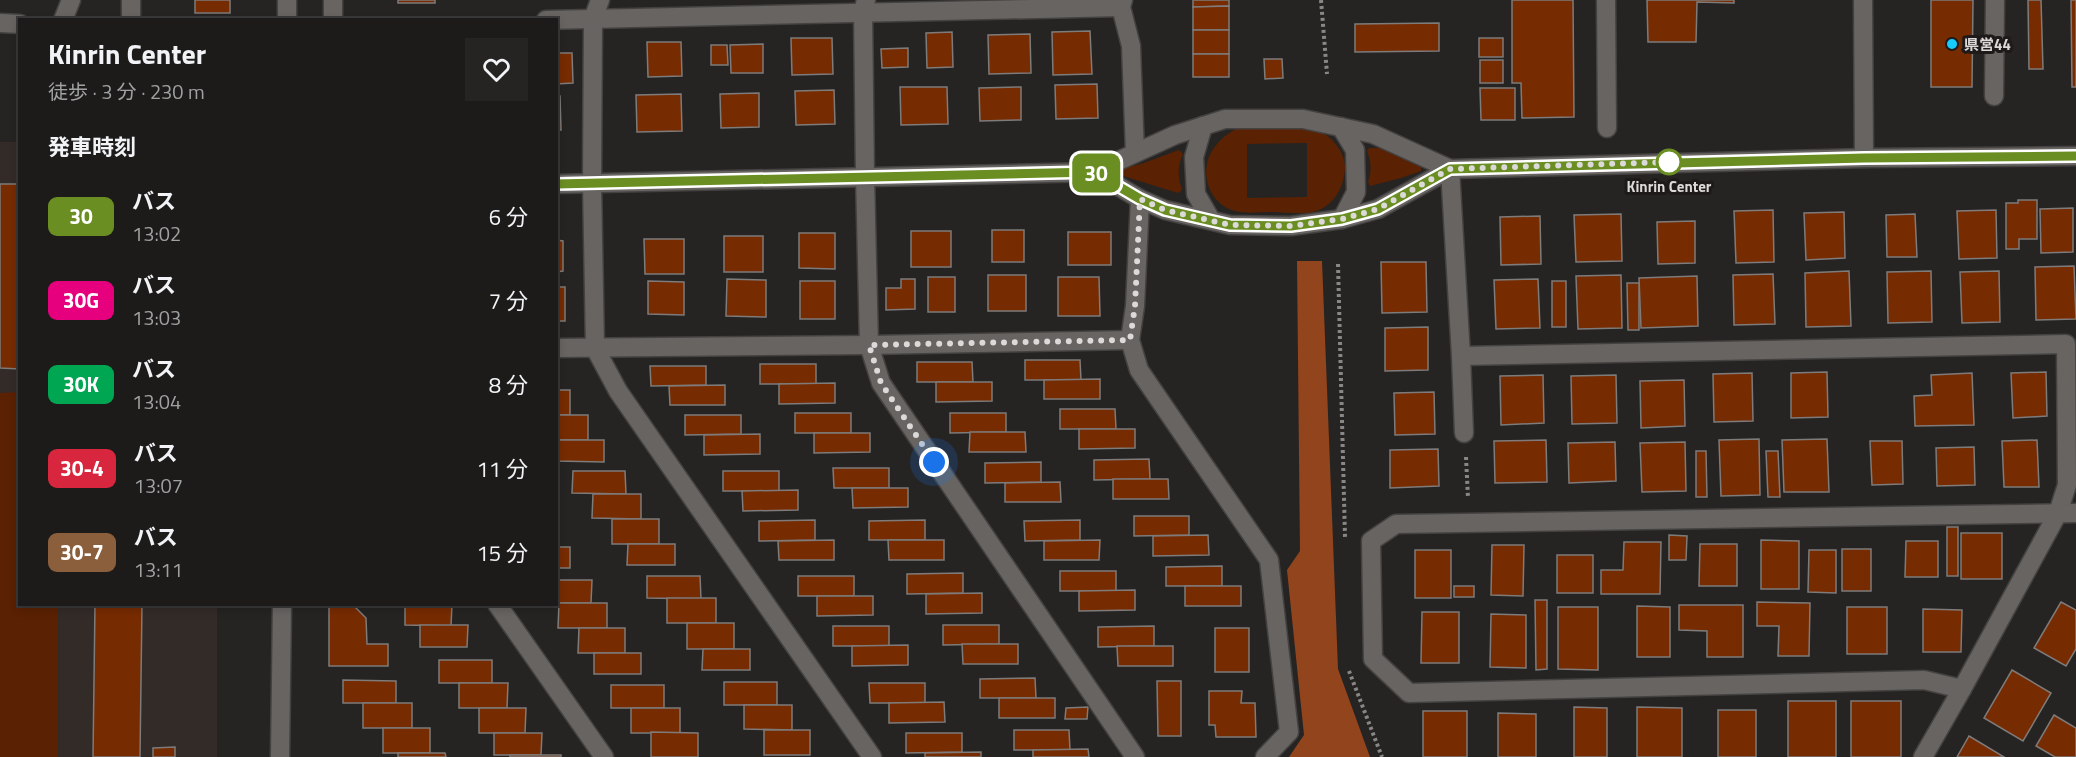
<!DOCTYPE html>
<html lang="ja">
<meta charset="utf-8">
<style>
:root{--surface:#1c1b1a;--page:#252423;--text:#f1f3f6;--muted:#a0a1a2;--line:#3a3939}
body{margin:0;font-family:"Titillium Web","Noto Sans JP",sans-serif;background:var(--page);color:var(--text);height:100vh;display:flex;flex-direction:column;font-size:22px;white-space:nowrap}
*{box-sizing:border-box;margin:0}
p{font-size:20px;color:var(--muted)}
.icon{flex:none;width:33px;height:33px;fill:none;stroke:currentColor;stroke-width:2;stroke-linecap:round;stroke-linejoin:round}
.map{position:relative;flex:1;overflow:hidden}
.drawer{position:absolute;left:18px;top:18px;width:540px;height:588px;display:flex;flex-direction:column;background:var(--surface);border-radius:0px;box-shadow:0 3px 9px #0003,0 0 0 2px var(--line)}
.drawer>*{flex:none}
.badge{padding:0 12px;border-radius:9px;font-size:21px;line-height:39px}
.you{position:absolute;width:30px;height:30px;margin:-15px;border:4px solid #fff;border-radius:50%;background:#1a73e8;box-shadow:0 0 0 9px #1a73e833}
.map>.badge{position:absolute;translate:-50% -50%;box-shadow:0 0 0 3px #fff}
h2{padding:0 30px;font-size:22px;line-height:54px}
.round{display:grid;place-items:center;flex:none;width:63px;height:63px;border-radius:0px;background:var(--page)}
.summary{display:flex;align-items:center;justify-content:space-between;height:102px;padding:0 30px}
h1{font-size:28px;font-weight:700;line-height:45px}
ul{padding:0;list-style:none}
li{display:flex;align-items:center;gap:18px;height:84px;padding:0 30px}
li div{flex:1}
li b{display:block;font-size:22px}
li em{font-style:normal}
li .badge{min-width:66px;font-weight:700;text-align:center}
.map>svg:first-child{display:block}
.built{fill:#332b28}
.green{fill:#5a2102;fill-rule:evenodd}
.forest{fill:#92441d}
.building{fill:#772b00;stroke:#7e7b7a;stroke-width:1.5}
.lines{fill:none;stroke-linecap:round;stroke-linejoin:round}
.minor-casing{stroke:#444241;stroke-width:21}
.path{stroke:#898786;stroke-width:4;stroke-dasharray:3 3;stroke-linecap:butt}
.minor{stroke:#676462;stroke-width:18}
.line-casing{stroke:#fff;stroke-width:14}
.line{stroke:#6b8e23;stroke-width:9}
.walk{stroke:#dcdad9;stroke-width:6;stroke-dasharray:0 10.8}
.poi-dot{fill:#17cafb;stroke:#1d1a19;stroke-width:2}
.stop-dot{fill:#fff;stroke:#6b8e23;stroke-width:3}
.labels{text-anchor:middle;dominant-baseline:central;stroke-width:6;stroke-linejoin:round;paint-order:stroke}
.poi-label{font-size:15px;font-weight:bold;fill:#dcdad9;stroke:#1d1a19;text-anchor:start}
.stop-label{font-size:15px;font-weight:bold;fill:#dcdad9;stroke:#1d1a19}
</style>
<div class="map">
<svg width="2076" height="757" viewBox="0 0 2076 757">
<rect width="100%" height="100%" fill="#262423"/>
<polygon class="built" points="0,142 20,142 20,604 217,605 217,757 0,757"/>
<g class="green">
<path d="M1238 128 1315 129C1330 135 1344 149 1345 166 1345 186 1334 207 1313 212 1301 215 1285 212 1272 212 1257 212 1240 215 1227 208 1205 196 1200 167 1214 148 1220 139 1228 133 1238 128ZM1307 143V197L1247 198V144Z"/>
<path d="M1369 148H1381L1421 163V171L1401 178 1370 186 1368 182C1372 171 1371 161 1367 151Z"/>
<path d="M1179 150 1183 154C1177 167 1178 177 1182 190L1178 193 1123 176V168L1141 164Z"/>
<polygon points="19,392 20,604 57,605 57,757 0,757 0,393"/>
</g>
<polygon class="forest" points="1297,261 1322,261 1338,669 1370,757 1289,757 1304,735 1287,570 1300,551"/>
<g class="building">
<rect x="195" y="0" width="35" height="13"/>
<rect x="398" y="0" width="37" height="3"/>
<polygon points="1193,0 1229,0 1229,6 1193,7"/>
<polygon points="1512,0 1573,0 1574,117 1522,118 1521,83 1512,83"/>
<polygon points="1647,0 1734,0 1734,3 1697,2 1696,42 1648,42"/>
<polygon points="1931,0 1973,0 1972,87 1931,87"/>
<polygon points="2028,0 2041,0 2043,69 2029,69"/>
<polygon points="2071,0 2076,0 2076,87 2072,87"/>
<polygon points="1229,6 1229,30 1193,30 1193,7"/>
<polygon points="1439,23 1439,51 1355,52 1355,24"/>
<rect x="1193" y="30" width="36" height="24"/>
<polygon points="1090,31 1092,74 1053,75 1052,32"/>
<polygon points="952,32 953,67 927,68 926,33"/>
<polygon points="1030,34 1031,73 989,74 988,35"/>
<polygon points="791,38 832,38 833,74 792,75"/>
<rect x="1479" y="38" width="24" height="19"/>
<polygon points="647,42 681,42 682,76 648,77"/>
<polygon points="763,44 763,73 731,73 730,45"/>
<polygon points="711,45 727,45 728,65 711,65"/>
<polygon points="908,48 908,67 882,68 881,49"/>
<polygon points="556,53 572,53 573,83 556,84"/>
<rect x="1193" y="54" width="36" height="23"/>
<polygon points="1264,59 1282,59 1283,78 1265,79"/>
<rect x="1480" y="60" width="23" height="23"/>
<polygon points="1097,84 1098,118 1056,119 1055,85"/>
<polygon points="900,87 947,87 948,124 901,125"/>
<polygon points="1021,87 1021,120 980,121 979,88"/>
<polygon points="1480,88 1515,88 1515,120 1481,120"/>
<polygon points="834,90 835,124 796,125 795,91"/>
<polygon points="759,93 759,127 721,128 720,94"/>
<polygon points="681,94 682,131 637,132 636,95"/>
<polygon points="556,96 560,96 561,130 556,130"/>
<polygon points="0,184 20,184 20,369 0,368"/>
<polygon points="2018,200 2037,200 2037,239 2019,239 2019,249 2006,249 2006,203 2018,203"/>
<polygon points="2073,208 2073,252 2041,253 2040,209"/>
<polygon points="1773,210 1774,262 1736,263 1734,211"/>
<polygon points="1996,210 1997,258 1959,259 1957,211"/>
<polygon points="1844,212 1845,258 1806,260 1804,213"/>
<polygon points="1621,214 1622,261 1576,262 1574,215"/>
<polygon points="1915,214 1917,257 1887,257 1886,215"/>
<polygon points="1540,216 1541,264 1501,265 1500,217"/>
<polygon points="1695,221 1695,263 1658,264 1657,222"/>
<rect x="992" y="230" width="32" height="32"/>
<rect x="911" y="231" width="40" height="36"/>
<rect x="1068" y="232" width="43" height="33"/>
<polygon points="799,233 835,233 835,269 799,268"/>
<rect x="724" y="236" width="39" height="36"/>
<polygon points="644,239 684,239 684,274 645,274"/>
<polygon points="556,240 563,241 563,271 556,272"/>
<polygon points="1381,262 1426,262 1427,312 1382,313"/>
<polygon points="2074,266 2076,319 2036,320 2035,267"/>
<polygon points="1849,271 1851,326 1806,327 1805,273"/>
<polygon points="1931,271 1932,322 1888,323 1887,272"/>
<polygon points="1999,271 2000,322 1962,323 1960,272"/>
<polygon points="1773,274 1775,324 1734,325 1733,275"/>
<rect x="988" y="275" width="38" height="36"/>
<polygon points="1621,275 1622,328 1578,329 1576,276"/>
<polygon points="1697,276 1698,326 1641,328 1639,278"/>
<rect x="928" y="277" width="27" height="35"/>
<polygon points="1058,277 1099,277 1100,316 1058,316"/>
<polygon points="727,279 766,280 766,317 726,316"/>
<polygon points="901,279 915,279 915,309 886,310 886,288 901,288"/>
<polygon points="1538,279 1540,328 1496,329 1494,280"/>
<polygon points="648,281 684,282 684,315 648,314"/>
<rect x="800" y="281" width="35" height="38"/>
<rect x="1552" y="281" width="14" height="46"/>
<polygon points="1627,283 1639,283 1639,330 1628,330"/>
<rect x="556" y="287" width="9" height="34"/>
<polygon points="1428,327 1428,370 1385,371 1385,328"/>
<polygon points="1025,360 1080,360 1081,380 1025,380"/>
<polygon points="917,362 972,362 973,382 917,382"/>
<rect x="760" y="364" width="56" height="20"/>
<polygon points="650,366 706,366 706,385 651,386"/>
<polygon points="1827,372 1828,417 1791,418 1791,373"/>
<polygon points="2046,372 2047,416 2013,418 2011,373"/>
<polygon points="1752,373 1753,421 1714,422 1713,374"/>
<polygon points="1972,373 1974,425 1915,426 1914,396 1932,395 1931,375"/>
<polygon points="1543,375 1544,423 1501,425 1500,376"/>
<polygon points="1616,375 1617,423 1572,424 1571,376"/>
<polygon points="1100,379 1100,399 1044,399 1044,380"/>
<polygon points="1684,380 1685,426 1641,428 1640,381"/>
<polygon points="936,382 992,382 992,401 936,402"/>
<polygon points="835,383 835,403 779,404 779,384"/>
<polygon points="725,385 725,405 670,405 669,386"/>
<rect x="556" y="390" width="14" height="25"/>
<polygon points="1434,392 1435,434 1395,435 1394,393"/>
<polygon points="1060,409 1115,409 1116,429 1060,429"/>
<rect x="795" y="413" width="56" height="20"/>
<polygon points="950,413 1006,413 1006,432 950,433"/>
<rect x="556" y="415" width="32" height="25"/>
<polygon points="685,415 741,415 741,434 685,435"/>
<polygon points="1079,429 1135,429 1135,448 1079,449"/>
<polygon points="970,432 1025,432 1026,452 969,452"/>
<polygon points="814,433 870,433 870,452 814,453"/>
<polygon points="760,434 760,454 704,455 704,435"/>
<polygon points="1759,439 1760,495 1721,496 1719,440"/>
<polygon points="1827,439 1829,492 1784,492 1782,440"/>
<polygon points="556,440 604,440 604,462 557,461"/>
<polygon points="1546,440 1547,482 1495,483 1494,441"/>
<polygon points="2037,440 2039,487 2004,487 2002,441"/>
<polygon points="1870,441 1902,441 1903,484 1872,485"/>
<polygon points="1615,442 1616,481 1569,483 1568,443"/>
<polygon points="1685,442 1686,491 1642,492 1640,443"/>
<polygon points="1974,447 1975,485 1937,486 1936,448"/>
<polygon points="1438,449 1439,486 1390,488 1390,450"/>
<polygon points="1696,451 1706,451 1707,497 1696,497"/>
<polygon points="1766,451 1778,451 1780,497 1768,497"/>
<polygon points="1149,459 1150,479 1094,480 1094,460"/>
<polygon points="1041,462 1041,482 985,483 985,463"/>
<polygon points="833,468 889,468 889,488 834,488"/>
<polygon points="573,471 625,471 626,494 572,493"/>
<rect x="723" y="471" width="56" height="20"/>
<polygon points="1113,479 1168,479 1169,499 1113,499"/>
<polygon points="1060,482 1061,502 1005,502 1005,483"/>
<polygon points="852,488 908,488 908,507 853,508"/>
<polygon points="798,490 798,510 743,511 742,491"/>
<polygon points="593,494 641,494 641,519 592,518"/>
<polygon points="1134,516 1189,516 1189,535 1134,536"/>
<rect x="612" y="519" width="47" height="25"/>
<polygon points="815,520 815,540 759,541 759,521"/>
<polygon points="925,520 925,540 869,540 869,521"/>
<polygon points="1080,520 1080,540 1025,541 1024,521"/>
<rect x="1947" y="527" width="11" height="49"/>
<rect x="1961" y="533" width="41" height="46"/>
<polygon points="1208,535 1209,555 1153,556 1153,536"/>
<polygon points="1669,535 1687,536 1686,560 1669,560"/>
<polygon points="834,540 834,560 779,560 778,541"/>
<polygon points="888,540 944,540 944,560 889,560"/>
<polygon points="1100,540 1099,560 1044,560 1044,541"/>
<polygon points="1761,540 1799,541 1799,589 1761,589"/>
<polygon points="1906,541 1938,541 1938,577 1905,577"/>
<polygon points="1624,542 1661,542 1660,594 1601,594 1601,570 1623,570"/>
<polygon points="628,544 675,544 675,565 627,565"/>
<polygon points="1700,544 1737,544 1737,586 1699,586"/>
<polygon points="1492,545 1524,545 1523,596 1491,595"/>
<rect x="556" y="547" width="14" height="21"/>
<rect x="1842" y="549" width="29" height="42"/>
<rect x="1415" y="550" width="36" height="48"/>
<polygon points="1809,550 1836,550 1836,593 1808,592"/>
<rect x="1557" y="555" width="36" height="38"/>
<polygon points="1222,566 1222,586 1166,586 1166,567"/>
<rect x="1060" y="571" width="56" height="20"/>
<polygon points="963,573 963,593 907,594 907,574"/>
<polygon points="647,576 700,576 701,599 647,598"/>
<rect x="798" y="576" width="56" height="20"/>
<polygon points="556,580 592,580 591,603 556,603"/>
<rect x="1185" y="586" width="56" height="20"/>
<rect x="1454" y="586" width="20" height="11"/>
<polygon points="1135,590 1135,610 1079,611 1079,591"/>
<polygon points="982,593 982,613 926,614 926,594"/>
<polygon points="817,596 873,596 873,615 817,616"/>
<rect x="667" y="598" width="49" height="25"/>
<polygon points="1535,600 1547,600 1547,669 1536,670"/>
<polygon points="1757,602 1810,603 1809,656 1778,656 1779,626 1757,626"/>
<polygon points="2061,602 2076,610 2076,649 2066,666 2034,648"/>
<polygon points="559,603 607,603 607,628 558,628"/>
<polygon points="95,604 142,604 140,757 93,757"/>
<polygon points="405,604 452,604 451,626 405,625"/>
<polygon points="1679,605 1743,605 1743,657 1707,657 1707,631 1679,630"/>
<polygon points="1637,606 1670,607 1670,657 1637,657"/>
<polygon points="329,607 355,607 366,618 367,644 388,644 388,666 329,666"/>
<polygon points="1558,607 1598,607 1598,670 1558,669"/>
<rect x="1847" y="607" width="40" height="47"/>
<polygon points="1923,609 1962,610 1961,652 1923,652"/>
<polygon points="1422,612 1459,612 1459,663 1421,663"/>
<polygon points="1491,614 1526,615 1526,668 1490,667"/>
<rect x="687" y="623" width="47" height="26"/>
<polygon points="420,625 468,625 467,647 420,647"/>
<polygon points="943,625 999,625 999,644 943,645"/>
<rect x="833" y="626" width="56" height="20"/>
<polygon points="1154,626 1154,646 1098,647 1098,627"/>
<polygon points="579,628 625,628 625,653 578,653"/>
<rect x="1215" y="628" width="34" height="44"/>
<polygon points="962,644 1018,644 1018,664 963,664"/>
<polygon points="908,645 908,665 852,666 852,646"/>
<polygon points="1117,646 1173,646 1173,666 1118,666"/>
<polygon points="703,649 750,649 750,670 702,670"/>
<rect x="594" y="653" width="47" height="21"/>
<rect x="439" y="660" width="53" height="23"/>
<polygon points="2012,670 2051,693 2023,741 1984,718"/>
<polygon points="1035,678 1036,698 980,698 980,679"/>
<polygon points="343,680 396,681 396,703 343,703"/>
<polygon points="1157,681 1181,681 1181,736 1158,736"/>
<rect x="724" y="682" width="53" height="23"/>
<polygon points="459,683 508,683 507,708 459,708"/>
<polygon points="869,683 925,683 925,703 870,703"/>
<rect x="611" y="685" width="53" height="23"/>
<polygon points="1209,691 1242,691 1241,703 1255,703 1256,737 1216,737 1215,725 1209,725"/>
<rect x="999" y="698" width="56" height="20"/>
<rect x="1788" y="701" width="48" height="56"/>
<rect x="1851" y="701" width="50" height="56"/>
<polygon points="944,702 945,722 889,723 889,703"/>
<rect x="363" y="703" width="49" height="25"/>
<polygon points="744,705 792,705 792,730 744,729"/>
<polygon points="1088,707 1087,719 1065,719 1066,708"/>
<polygon points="1574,707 1607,708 1607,757 1574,757"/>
<polygon points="1637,707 1682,708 1682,757 1637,757"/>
<polygon points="479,708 526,708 525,733 479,733"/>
<rect x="631" y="708" width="49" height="25"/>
<rect x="1718" y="710" width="38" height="47"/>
<rect x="1423" y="711" width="44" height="46"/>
<polygon points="1498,713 1536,714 1536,757 1498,757"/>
<polygon points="2054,715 2076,728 2076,757 2055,757 2036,746"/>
<rect x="383" y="728" width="47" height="25"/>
<rect x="764" y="730" width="46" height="25"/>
<polygon points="1014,730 1069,730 1070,750 1014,750"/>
<polygon points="651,732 698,733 698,757 651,757"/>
<polygon points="494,733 542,733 541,755 494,755"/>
<polygon points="906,733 962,733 962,752 906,753"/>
<polygon points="1969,736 2004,757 1957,757"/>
<polygon points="175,747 175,757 153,757 153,748"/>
<polygon points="1088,749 1089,757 1033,757 1033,750"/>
<polygon points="981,752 981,757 925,757 925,753"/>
<polygon points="398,753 445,753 446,757 398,757"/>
<rect x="510" y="755" width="51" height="2"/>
</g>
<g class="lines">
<g class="minor-casing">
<g id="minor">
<polyline points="333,0 333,20"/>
<polyline points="600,0 593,19 592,183 595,348 618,391 872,757"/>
<polyline points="866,0 863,12 865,176 869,345 881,383 1135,757"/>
<polyline points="1123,0 1121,7 1131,46 1135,153"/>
<polyline points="1606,0 1607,128"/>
<polyline points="1863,0 1864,158"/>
<polyline points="63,20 71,0"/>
<polyline points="131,20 131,0"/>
<polyline points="287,20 287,0"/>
<polyline points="546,20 1121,7"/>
<polyline points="0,23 20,24"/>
<polyline points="1994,96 1995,0"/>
<polyline points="1203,126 1194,157 1196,194 1211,220"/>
<polyline points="1341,127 1355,150 1356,192 1342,219"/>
<polyline points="1450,169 1461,356 2066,344 2067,485 2058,513 1962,689 1923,757"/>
<polyline points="1094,172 1140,199 1165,210 1230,225 1291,226 1342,219 1378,209 1450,169"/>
<polyline points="556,184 1094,172 1175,135 1225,119 1303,119 1373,134 1450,169 1864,158 2076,156"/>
<polyline points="1140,199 1135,306 1130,340 1139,370 1269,560 1289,732 1265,757"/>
<polyline points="556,348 869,345 1130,340"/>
<polyline points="1461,356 1464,433"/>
<polyline points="497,604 604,757"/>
<polyline points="1962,689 1924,680 1409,693 1373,659 1371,541 1396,524 2076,513"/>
<polyline points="280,757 282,604"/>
</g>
</g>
<g class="path">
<polyline points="1321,0 1327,74"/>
<polyline points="1338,264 1345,537"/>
<polyline points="1466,457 1468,498"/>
<polyline points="1349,671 1382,757"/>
</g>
<use href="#minor" class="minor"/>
</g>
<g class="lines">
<g class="line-casing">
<polyline id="line" points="556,184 1094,172 1140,199 1165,210 1230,225 1291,226 1342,219 1378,209 1450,169 1864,158 2076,156"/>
</g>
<use href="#line" class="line"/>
<polyline class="walk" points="934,462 881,383 869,345 1130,340 1135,306 1140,199 1165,210 1230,225 1291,226 1342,219 1378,209 1450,169 1669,162"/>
</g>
<circle class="poi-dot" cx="1952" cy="44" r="6"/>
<circle class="stop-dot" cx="1669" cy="162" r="12"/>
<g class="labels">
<g class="poi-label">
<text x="1964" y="44">県営44</text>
</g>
<g class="stop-label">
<text x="1669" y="186">Kinrin Center</text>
</g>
</g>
</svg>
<div class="you" style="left:934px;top:462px"></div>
<b class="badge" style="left:1096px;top:173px;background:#6b8e23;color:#fff">30</b>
<section class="drawer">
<div class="summary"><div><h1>Kinrin Center</h1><p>徒歩 · 3 分 · 230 m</p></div><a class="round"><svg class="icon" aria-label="heart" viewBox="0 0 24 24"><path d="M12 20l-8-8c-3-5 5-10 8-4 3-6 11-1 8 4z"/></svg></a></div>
<h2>発車時刻</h2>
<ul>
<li><span class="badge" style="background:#6b8e23;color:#fff">30</span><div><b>バス</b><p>13:02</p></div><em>6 分</em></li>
<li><span class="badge" style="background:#e6007e;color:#fff">30G</span><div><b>バス</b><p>13:03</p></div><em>7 分</em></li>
<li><span class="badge" style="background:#00a651;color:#fff">30K</span><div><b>バス</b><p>13:04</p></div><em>8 分</em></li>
<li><span class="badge" style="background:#d7263d;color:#fff">30-4</span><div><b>バス</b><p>13:07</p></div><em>11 分</em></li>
<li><span class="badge" style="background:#8b5e3c;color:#fff">30-7</span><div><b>バス</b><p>13:11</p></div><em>15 分</em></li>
</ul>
</section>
</div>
